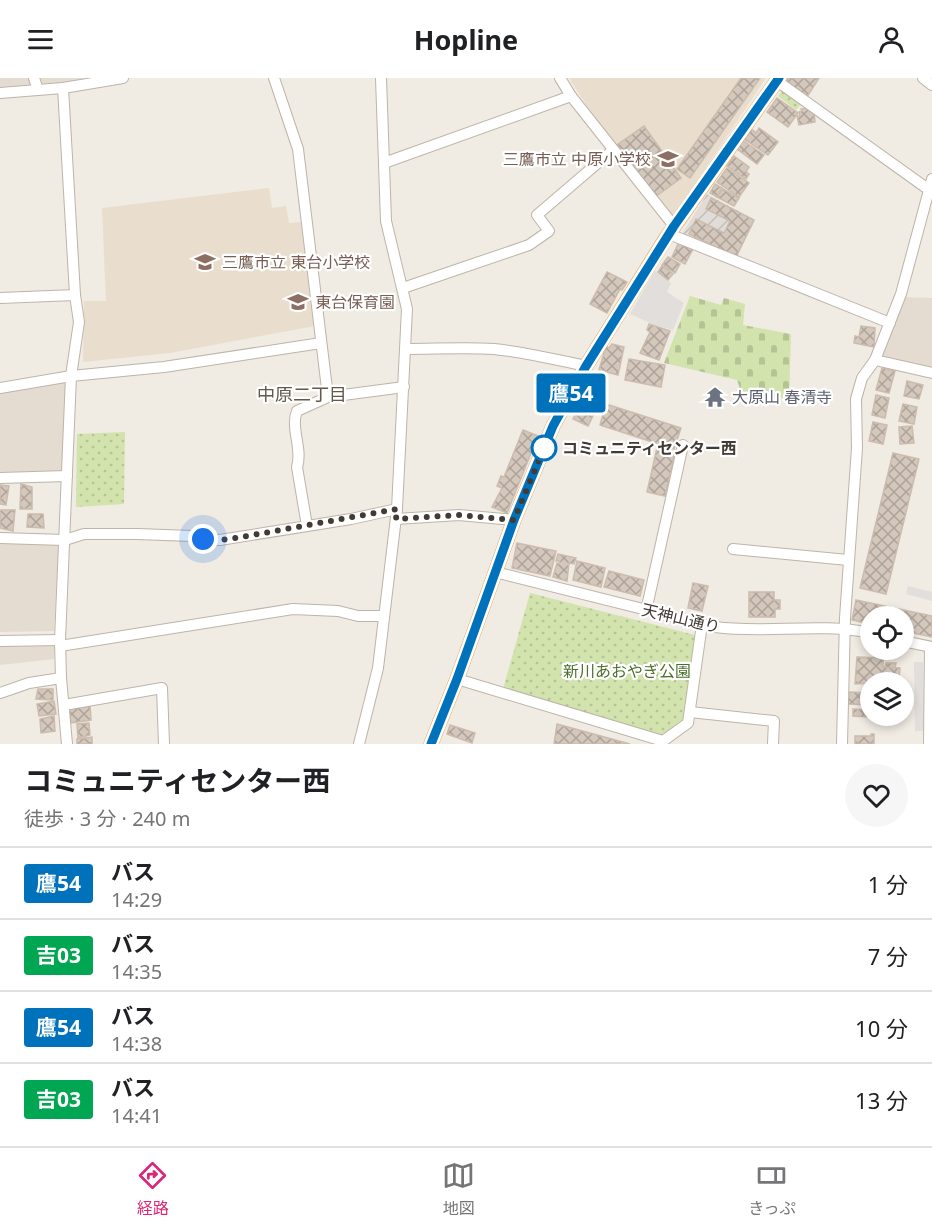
<!DOCTYPE html>
<html lang="ja">
<meta charset="utf-8">
<style>
:root{--surface:#fff;--page:#f6f6f6;--text:#202124;--muted:#757577;--line:#e0e0e0;--accent:#db2777}
body{margin:0;font-family:"Noto Sans","Noto Sans JP",sans-serif;background:var(--page);color:var(--text);height:100vh;display:flex;flex-direction:column;font-size:22px;white-space:nowrap}
*{box-sizing:border-box;margin:0}
p{font-size:20px;color:var(--muted)}
.icon{flex:none;width:33px;height:33px;fill:none;stroke:currentColor;stroke-width:2;stroke-linecap:round;stroke-linejoin:round}
.map{position:relative;height:666px;overflow:hidden}
.side{display:flex;flex-direction:column;background:var(--surface);flex:1}
.side>*{flex:none}
.badge{padding:0 12px;border-radius:4px;font-size:21px;line-height:39px}
.tools{position:absolute;left:860px;top:528px;display:grid;gap:12px}
.tools a{display:grid;place-items:center;width:54px;height:54px;border-radius:50%;background:var(--surface);box-shadow:0 3px 9px #0003;font-size:30px}
.you{position:absolute;width:30px;height:30px;margin:-15px;border:4px solid #fff;border-radius:50%;background:#1a73e8;box-shadow:0 0 0 9px #1a73e833}
.map>.badge{position:absolute;translate:-50% -50%;box-shadow:0 0 0 3px #fff}
.round{display:grid;place-items:center;flex:none;width:63px;height:63px;border-radius:32px;background:var(--page)}
.overview{display:flex;align-items:center;justify-content:space-between;height:102px;padding:0 24px}
h1{font-size:28px;font-weight:700;line-height:45px}
ul{padding:0;list-style:none}
li{display:flex;align-items:center;gap:18px;height:72px;padding:0 24px;border-top:2px solid var(--line)}
li div{flex:1}
li b{display:block;font-size:22px}
li em{font-style:normal}
li .badge{min-width:66px;font-weight:700;text-align:center}
header{display:flex;justify-content:space-between;align-items:center;height:78px;padding:0 24px;background:var(--surface);font-size:27px;font-weight:700}
.tabs{display:flex;justify-content:space-around;align-items:center;height:84px;border-top:2px solid var(--line);background:var(--surface);font-size:16px;color:var(--muted)}
.tabs a{display:grid;justify-items:center;gap:3px}
.tabs .on{color:var(--accent)}
.map>svg:first-child{display:block}
.residential{fill:#e4dcd1}
.industrial{fill:url(#industrial-furrows)}
.education{fill:#e9decd}
.cemetery{fill:url(#cemetery-stones)}
.park{fill:url(#park-dots)}
.parking{fill:#e1dedb}
.building{fill:url(#building-cross-hatch);stroke:#ccbcad;stroke-width:1.5}
.lines{fill:none;stroke-linecap:round;stroke-linejoin:round}
.minor-casing{stroke:#beb4a9;stroke-width:12}
.major-casing{stroke:#ddaa65;stroke-width:15}
.minor{stroke:#fff;stroke-width:10}
.major{stroke:#f9cf94;stroke-width:14}
.line-casing{stroke:#fff;stroke-width:14}
.line{stroke:#0072bc;stroke-width:9}
.walk{stroke:#423a34;stroke-width:6;stroke-dasharray:0 10.8}
.stop-dot{fill:#fff;stroke:#0072bc;stroke-width:3}
.labels{text-anchor:middle;dominant-baseline:central;stroke-width:4.5;stroke-linejoin:round;paint-order:stroke}
.education-label{font-size:16px;fill:#785e54;stroke:#fff;text-anchor:start}
.worship-label{font-size:16px;fill:#5b616d;stroke:#fff;text-anchor:start}
.stop-label{font-size:16px;font-weight:bold;fill:#423a34;stroke:#fff;text-anchor:start}
.street-label{font-size:16px;fill:#423a34;stroke:#fff}
.park-label{font-size:16px;fill:#4d702b;stroke:#fff}
.neighbourhood-label{font-size:18px;fill:#64574b;stroke:#fff}
</style>
<header><svg class="icon" aria-label="menu" viewBox="0 0 24 24"><path d="M4 6h16M4 12h16M4 18h16"/></svg>Hopline<svg class="icon" aria-label="person" viewBox="0 0 24 24"><circle cx="12" cy="8" r="4"/><path d="M4 21q1-7 8-7t8 7"/></svg></header>
<div class="map">
<svg width="932" height="666" viewBox="0 0 932 666">
<defs>
<pattern id="industrial-furrows" width="10" height="10" patternUnits="userSpaceOnUse" patternTransform="scale(1.5)"><rect width="10" height="10" fill="#e2dcd8"/><path d="M-1 1l2-2M0 10L10 0M9 11l2-2" fill="none" stroke="#c3beba"/></pattern>
<pattern id="cemetery-stones" width="16" height="16" patternUnits="userSpaceOnUse" patternTransform="scale(1.5)"><rect width="16" height="16" fill="#d2e3ad"/><path d="M2 7V4a2 2 0 0 1 4 0v3zM10 15v-3a2 2 0 0 1 4 0v3z" fill="#b6c495"/></pattern>
<pattern id="park-dots" width="8" height="8" patternUnits="userSpaceOnUse" patternTransform="scale(1.5)"><rect width="8" height="8" fill="#d2e3ad"/><path d="M2 2h.1M6 6h.1" fill="none" stroke="#b6c495" stroke-width="1.8" stroke-linecap="round"/></pattern>
<pattern id="building-cross-hatch" width="8" height="8" patternUnits="userSpaceOnUse" patternTransform="scale(1.5)"><rect width="8" height="8" fill="#d4c8bc"/><path d="M0 0l8 8M0 8l8-8" fill="none" stroke="#aea39a"/></pattern>
</defs>
<rect width="100%" height="100%" fill="#f0ebe3"/>
<g class="residential">
<polygon points="0,0 123,0 0,15"/>
<polygon points="902,219 932,220 932,291 881,281"/>
<polygon points="69,298 63,395 0,394 0,313"/>
<polygon points="0,465 59,467 54,553 0,554"/>
<polygon points="54,564 54,581 0,587 0,565"/>
</g>
<polygon class="industrial" points="707,116 755,142 736,181 682,156"/>
<g class="education">
<polygon points="569,0 766,0 672,140 653,120 587,28"/>
<polygon points="269,110 272,130 286,128 289,145 302,144 315,248 170,275 83,284 84,223 106,223 102,130"/>
</g>
<polygon class="cemetery" points="690,218 721,227 724,220 745,226 743,247 791,256 789,321 742,317 737,302 664,285"/>
<g class="park">
<polygon points="782,13 800,27 796,32 778,18"/>
<polygon points="125,354 124,426 76,429 77,356"/>
<polygon points="530,515 695,557 683,644 662,657 503,611"/>
</g>
<g class="parking">
<polygon points="655,193 671,205 667,214 684,225 673,252 655,247 630,236"/>
<polygon points="908,508 932,514 932,523 906,516"/>
<polygon points="914,584 923,584 924,653 915,653"/>
</g>
<g class="building">
<polygon points="741,0 760,0 690,100 677,91"/>
<polygon points="788,0 819,0 807,19 786,4"/>
<polygon points="777,20 798,35 788,49 767,34"/>
<polygon points="807,30 814,35 815,44 799,47 797,38 800,38 799,34 802,33 801,31"/>
<polygon points="644,48 681,100 655,119 617,67"/>
<polygon points="759,50 778,64 768,77 744,61 750,53 753,52 756,55"/>
<polygon points="742,62 764,77 757,86 736,70"/>
<polygon points="734,78 749,89 746,94 749,96 746,101 727,88"/>
<polygon points="727,90 749,105 739,119 717,104"/>
<polygon points="715,106 722,110 717,119 710,115"/>
<polygon points="723,111 739,120 734,128 717,119"/>
<polygon points="711,120 754,142 736,179 689,156 696,141 724,155 730,143 706,131"/>
<polygon points="679,164 693,171 685,186 672,179"/>
<polygon points="668,179 680,186 675,195 662,187"/>
<polygon points="662,188 673,196 668,202 658,194"/>
<polygon points="607,194 627,204 622,212 620,211 607,235 590,226"/>
<polygon points="649,246 670,253 659,282 640,275 650,254 647,252"/>
<polygon points="861,248 875,250 874,269 854,265 855,258 859,259"/>
<polygon points="612,266 624,269 618,297 599,292 606,268 609,270"/>
<polygon points="629,281 665,287 661,309 625,302"/>
<polygon points="882,290 895,293 889,315 876,312"/>
<polygon points="907,303 923,307 919,321 904,318"/>
<polygon points="594,312 603,317 588,348 573,341 586,314 592,317"/>
<polygon points="876,317 889,320 885,340 872,337"/>
<polygon points="606,326 681,350 674,371 600,347"/>
<polygon points="903,326 917,329 914,346 899,343"/>
<polygon points="873,344 887,347 883,366 869,363"/>
<polygon points="912,348 914,365 900,366 899,349"/>
<polygon points="523,352 538,358 507,435 492,429 502,410 497,408 501,398 504,399"/>
<polygon points="657,370 675,374 665,418 647,414"/>
<polygon points="893,375 919,381 886,516 860,510"/>
<polygon points="21,406 32,409 32,431 20,431"/>
<polygon points="0,407 9,408 6,427 0,426"/>
<polygon points="0,432 15,432 13,453 0,450"/>
<polygon points="28,436 43,436 44,450 27,449"/>
<polygon points="517,465 556,473 550,498 512,490"/>
<polygon points="558,476 576,480 574,486 569,485 567,503 553,499 557,485 559,486 560,483 556,483"/>
<polygon points="577,483 605,490 601,509 573,502"/>
<polygon points="609,493 644,502 640,518 604,509"/>
<polygon points="693,505 708,508 702,533 688,530"/>
<polygon points="749,514 774,514 774,522 780,522 780,531 775,531 775,539 749,539"/>
<polygon points="856,522 932,538 932,559 903,553 903,538 870,538 870,546 852,542"/>
<polygon points="857,579 883,580 883,589 900,590 899,604 855,606"/>
<polygon points="886,585 896,585 895,590 885,589"/>
<polygon points="38,611 53,611 53,622 36,621"/>
<polygon points="849,614 870,615 870,627 848,626"/>
<polygon points="54,623 56,636 39,638 37,626"/>
<polygon points="90,627 91,642 71,645 69,631"/>
<polygon points="853,631 870,632 870,638 884,638 884,640 853,638"/>
<polygon points="54,638 55,653 41,655 40,641"/>
<polygon points="89,645 90,657 78,660 77,646"/>
<polygon points="557,646 630,666 554,666"/>
<polygon points="450,647 475,655 472,665 447,656"/>
<polygon points="871,656 874,656 874,666 855,666 855,658 871,658"/>
<polygon points="92,659 92,666 77,666 77,661"/>
</g>
<g class="lines">
<g class="minor-casing">
<g id="minor">
<polyline points="34,0 38,12"/>
<polyline points="274,0 298,71 328,319"/>
<polyline points="560,0 571,18 674,148"/>
<polyline points="923,0 932,7"/>
<polyline points="777,3 932,114"/>
<polyline points="63,10 75,217 79,244 71,298 60,562 61,600 67,666"/>
<polyline points="0,15 63,10 123,0"/>
<polyline points="384,85 571,18"/>
<polyline points="669,156 890,245"/>
<polyline points="403,210 529,167 549,153 537,137 613,72"/>
<polyline points="0,220 75,217"/>
<path d="M406 271C435 271 465 269 494 271 525 274 556 282 586 288"/>
<polyline points="875,282 932,295"/>
<polyline points="0,310 71,298 164,289 321,265"/>
<polyline points="0,400 67,398"/>
<polyline points="396,441 459,437 514,442"/>
<path d="M307 448 297 389C303 371 290 350 297 333L328 319 404 309"/>
<polyline points="0,460 65,462 84,456 137,456 192,458 203,461 220,462 351,441 397,431"/>
<polyline points="733,471 848,482"/>
<path d="M495 494 715 549C767 556 819 544 870 555"/>
<polyline points="646,533 683,367"/>
<polyline points="0,563 60,562"/>
<polyline points="903,563 932,569"/>
<polyline points="60,568 293,531 338,533 358,538 384,538"/>
<polyline points="457,601 663,663"/>
<polyline points="0,615 29,605 61,600"/>
<polyline points="64,627 162,610 164,666"/>
<polyline points="690,634 774,643 773,666"/>
<polyline points="359,666 378,590 397,431 407,231 386,143 381,0"/>
<polyline points="663,666 663,663 688,645 702,546"/>
<polyline points="842,666 845,540 857,370 856,321 862,300 875,282 901,216 932,101"/>
<polyline points="929,666 930,569"/>
</g>
</g>
<g class="major-casing">
<polyline id="major" points="431,666 457,601 514,442 553,348 586,288 666,160 779,0"/>
</g>
<use href="#minor" class="minor"/>
<use href="#major" class="major"/>
</g>
<g class="lines">
<g class="line-casing">
<polyline id="line" points="431,666 457,601 514,442 553,348 586,288 674,148 779,0"/>
</g>
<use href="#line" class="line"/>
<polyline class="walk" points="203,461 220,462 236,460 397,431 396,441 459,437 514,442 544,370"/>
</g>
<defs>
<g id="school-bare" transform="scale(1.62)"><path d="M0-5L7-2L0 1L-7-2ZM-4 1L0 2.5L4 1V4Q0 6-4 4Z" fill="#8d6e63" stroke="#fff" stroke-width="2.5" paint-order="stroke"/></g>
<g id="temple-bare" transform="scale(1.62)"><path d="M0-6L5-2H3V0L6.5 2.5H4V6H1.5V3h-3V6H-4V2.5H-6.5L-3 0V-2H-5Z" fill="#6b7280" stroke="#fff" stroke-width="2.5" paint-order="stroke"/></g>
</defs>
<g fill-rule="evenodd">
<use href="#school-bare" x="668" y="81"/>
<use href="#school-bare" x="205" y="184"/>
<use href="#school-bare" x="298" y="224"/>
<use href="#temple-bare" x="715" y="319"/>
</g>
<circle class="stop-dot" cx="544" cy="370" r="12"/>
<g class="labels">
<g class="education-label">
<text x="651" y="81" text-anchor="end">三鷹市立 中原小学校</text>
<text x="222" y="184">三鷹市立 東台小学校</text>
<text x="315" y="224">東台保育園</text>
</g>
<g class="worship-label">
<text x="732" y="319">大原山 春清寺</text>
</g>
<g class="stop-label">
<text x="562" y="370">コミュニティセンター西</text>
</g>
<g class="street-label">
<text transform="translate(681 540) rotate(13)">天神山通り</text>
</g>
<g class="park-label">
<text x="627" y="593">新川あおやぎ公園</text>
</g>
<g class="neighbourhood-label">
<text x="302" y="316">中原二丁目</text>
</g>
</g>
</svg>
<div class="tools">
<a><svg class="icon" aria-label="locate" viewBox="0 0 24 24"><circle cx="12" cy="12" r="6"/><path d="M12 2v4M12 18v4M2 12h4M18 12h4"/></svg></a>
<a><svg class="icon" aria-label="layers" viewBox="0 0 24 24"><path d="M12 4l9 5-9 5-9-5zM3 14l9 5 9-5"/></svg></a>
</div>
<div class="you" style="left:203px;top:461px"></div>
<b class="badge" style="left:571px;top:315px;background:#0072bc;color:#fff">鷹54</b>
</div>
<section class="side">
<div class="overview"><div><h1>コミュニティセンター西</h1><p>徒歩 · 3 分 · 240 m</p></div><a class="round"><svg class="icon" aria-label="heart" viewBox="0 0 24 24"><path d="M12 20l-8-8c-3-5 5-10 8-4 3-6 11-1 8 4z"/></svg></a></div>
<ul>
<li><span class="badge" style="background:#0072bc;color:#fff">鷹54</span><div><b>バス</b><p>14:29</p></div><em>1 分</em></li>
<li><span class="badge" style="background:#00a651;color:#fff">吉03</span><div><b>バス</b><p>14:35</p></div><em>7 分</em></li>
<li><span class="badge" style="background:#0072bc;color:#fff">鷹54</span><div><b>バス</b><p>14:38</p></div><em>10 分</em></li>
<li><span class="badge" style="background:#00a651;color:#fff">吉03</span><div><b>バス</b><p>14:41</p></div><em>13 分</em></li>
</ul>
</section>
<nav class="tabs">
<a class="on"><svg class="icon" aria-label="directions" viewBox="0 0 24 24"><path d="M12 3l9 9-9 9-9-9zM9 14v-3h6M13 9l2 2-2 2"/></svg>経路</a>
<a><svg class="icon" aria-label="map" viewBox="0 0 24 24"><path d="M3 6l6-2 6 2 6-2v14l-6 2-6-2-6 2zM9 4v14M15 6v14"/></svg>地図</a>
<a><svg class="icon" aria-label="tickets" viewBox="0 0 24 24"><path d="M3 7h18v10H3zM15 7v10"/></svg>きっぷ</a>
</nav>
